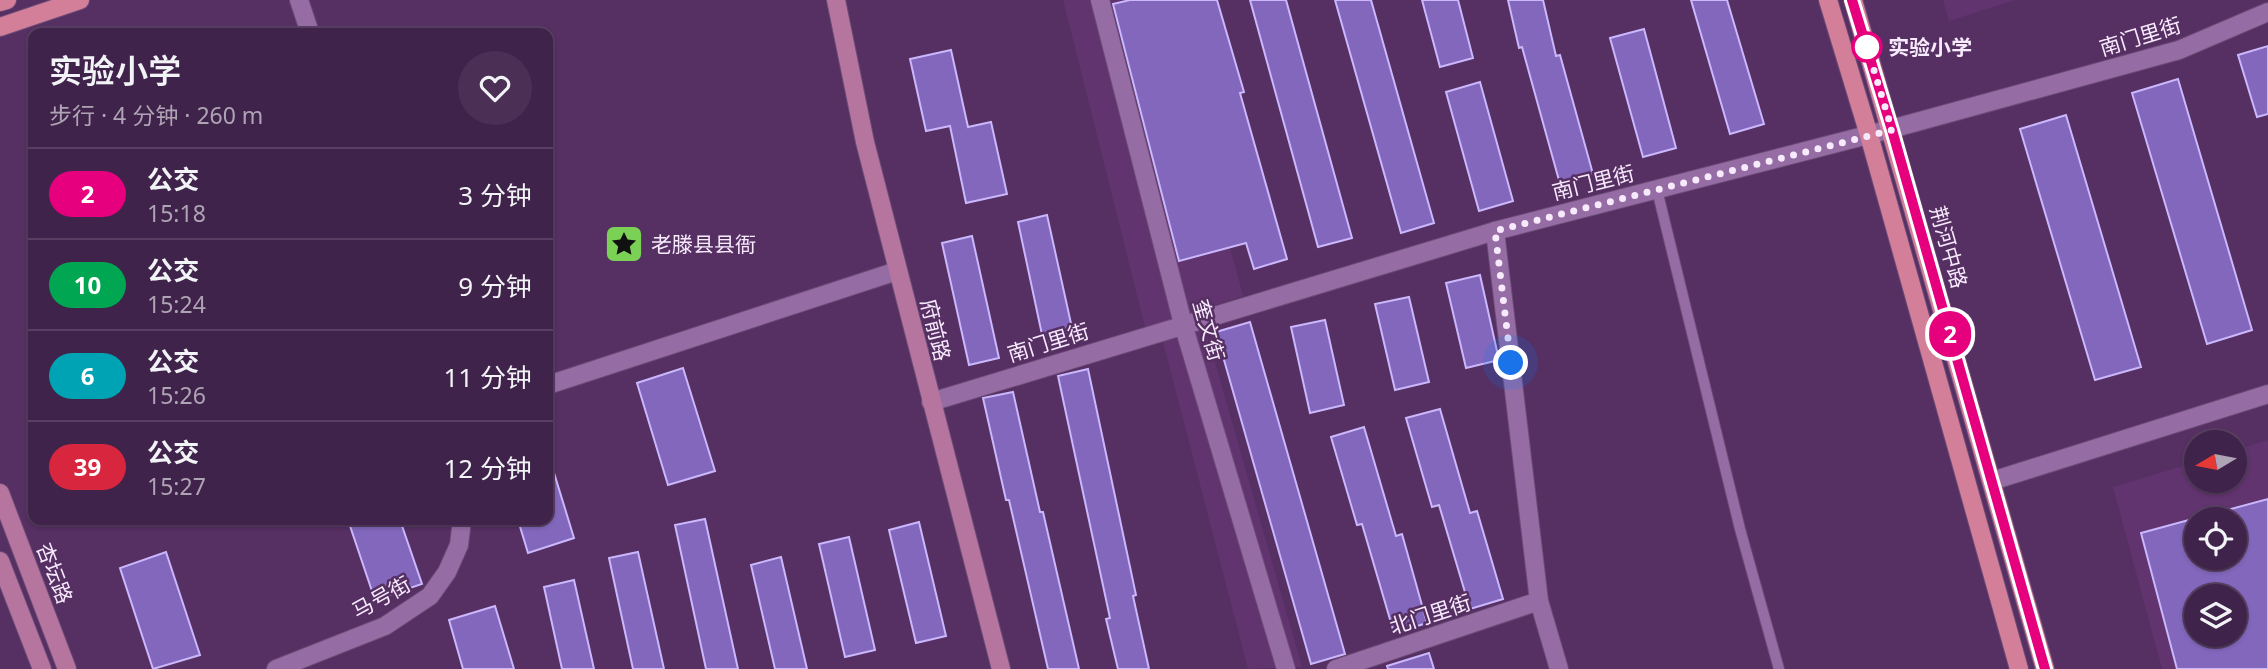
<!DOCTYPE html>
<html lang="zh">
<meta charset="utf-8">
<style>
:root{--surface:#40234a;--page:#4b2f54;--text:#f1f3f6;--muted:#aea4b5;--line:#594062}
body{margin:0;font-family:"Noto Sans","Noto Sans SC",sans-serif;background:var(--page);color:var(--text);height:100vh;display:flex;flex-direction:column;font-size:26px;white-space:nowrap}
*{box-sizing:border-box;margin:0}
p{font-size:23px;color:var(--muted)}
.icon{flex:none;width:38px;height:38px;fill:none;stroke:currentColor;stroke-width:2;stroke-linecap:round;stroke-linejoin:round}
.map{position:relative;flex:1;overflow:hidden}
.details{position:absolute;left:28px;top:28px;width:525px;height:497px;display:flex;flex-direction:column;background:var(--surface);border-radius:14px;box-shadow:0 2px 5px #0004,0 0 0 2px var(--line)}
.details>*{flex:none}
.badge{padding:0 14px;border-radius:23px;font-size:24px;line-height:46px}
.needle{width:46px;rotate:260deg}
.buttons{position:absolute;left:2184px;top:430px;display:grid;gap:14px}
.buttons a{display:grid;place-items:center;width:63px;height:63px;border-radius:50%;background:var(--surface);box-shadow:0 2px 5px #0004,0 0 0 2px var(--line);font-size:35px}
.you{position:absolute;width:35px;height:35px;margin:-18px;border:5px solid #fff;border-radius:50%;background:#1a73e8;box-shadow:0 0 0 10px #1a73e833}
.map>.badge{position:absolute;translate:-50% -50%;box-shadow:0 0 0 4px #fff}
.round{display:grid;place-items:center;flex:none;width:74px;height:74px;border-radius:37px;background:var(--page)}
.head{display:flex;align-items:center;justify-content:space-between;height:119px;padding:0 21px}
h1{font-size:33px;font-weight:600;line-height:52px}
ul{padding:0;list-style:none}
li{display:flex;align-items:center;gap:21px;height:91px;padding:0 21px;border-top:2px solid var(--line)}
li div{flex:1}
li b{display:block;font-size:26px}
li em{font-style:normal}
li .badge{min-width:77px;font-weight:700;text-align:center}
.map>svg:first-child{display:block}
.built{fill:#61346f;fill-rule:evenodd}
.building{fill:#8267bc;stroke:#cab7fc;stroke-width:2;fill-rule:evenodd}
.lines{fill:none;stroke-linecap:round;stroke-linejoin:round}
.lane-casing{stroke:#6c4c76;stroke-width:12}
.street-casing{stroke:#6c4c76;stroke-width:20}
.secondary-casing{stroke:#6c4c76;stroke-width:20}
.primary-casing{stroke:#6c4c76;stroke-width:20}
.lane{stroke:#966ca5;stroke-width:10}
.street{stroke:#966ca5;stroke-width:18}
.secondary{stroke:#b5759f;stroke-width:18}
.primary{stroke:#d47f99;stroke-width:18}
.line-casing{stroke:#fff;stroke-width:16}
.line{stroke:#e6007e;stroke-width:10}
.walk{stroke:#f7eafc;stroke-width:7;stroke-dasharray:0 12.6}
.stop-dot{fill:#fff;stroke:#e6007e;stroke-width:3.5}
.labels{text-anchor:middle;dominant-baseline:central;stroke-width:5;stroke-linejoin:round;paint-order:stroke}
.street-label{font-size:21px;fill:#f7eafc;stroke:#562f63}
.stop-label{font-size:21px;font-weight:bold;fill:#f7eafc;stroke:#562f63;text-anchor:start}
.poi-label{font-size:21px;fill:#f7eafc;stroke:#562f63;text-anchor:start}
</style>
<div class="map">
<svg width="2268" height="669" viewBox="0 0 2268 669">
<rect width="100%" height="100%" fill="#562f63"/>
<g class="built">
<polygon points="1063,0 1164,0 1243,296 1200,310 1302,667 1248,669 1158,323 1145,327"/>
<polygon points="1943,0 2015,0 1949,21"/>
<path d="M2268 440V669H2162L2113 487 2196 462V481H2235V450ZM2196 520H2235V558H2196ZM2196 597H2235V635H2196Z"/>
</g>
<g class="building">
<polygon points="1130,0 1217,0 1244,92 1240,93 1287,259 1254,269 1246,243 1179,261 1113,4"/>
<polygon points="1250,0 1286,0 1352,238 1318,247"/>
<polygon points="1335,0 1371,0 1434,223 1401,233"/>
<polygon points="1422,0 1458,0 1473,58 1440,67"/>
<polygon points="1508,0 1543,0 1556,56 1560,55 1593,174 1560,184 1522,47 1519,48"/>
<polygon points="1691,0 1727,0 1764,124 1730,134"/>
<polygon points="1644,29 1676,148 1643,157 1610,38"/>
<polygon points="2268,46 2268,114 2257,117 2238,55"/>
<polygon points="951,50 968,127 991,122 1007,194 966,203 950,126 926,131 910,59"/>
<polygon points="2178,79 2252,330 2207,344 2132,93"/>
<polygon points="1480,82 1513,201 1479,211 1446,92"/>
<polygon points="2066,115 2141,367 2095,380 2020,129"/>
<polygon points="1047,215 1074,337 1044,344 1018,222"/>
<polygon points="972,236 999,358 969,365 942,243"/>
<polygon points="1480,275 1499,360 1466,368 1446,283"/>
<polygon points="1409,297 1429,382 1395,390 1375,304"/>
<polygon points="1325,320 1344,405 1310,413 1291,327"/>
<polygon points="1250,322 1345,654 1311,664 1216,332"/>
<polygon points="683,368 715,471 668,485 637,383"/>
<polygon points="1088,369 1136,595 1133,596 1149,669 1118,669 1106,619 1110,618 1058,376"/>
<polygon points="1013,392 1040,512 1043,512 1079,669 1048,669 1009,500 1006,500 983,398"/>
<polygon points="1440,409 1470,513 1477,511 1503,599 1470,609 1439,505 1432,507 1406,418"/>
<polygon points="1364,427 1396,536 1402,534 1427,623 1394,633 1362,524 1357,525 1331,437"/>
<polygon points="551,463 574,538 528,553 518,520 548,520 548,464"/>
<path d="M2268 499V669H2177L2141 533 2196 518V558H2235V520H2205V516ZM2196 597H2235V635H2196Z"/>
<polygon points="705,519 738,669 706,669 675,525"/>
<polygon points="348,520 400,520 422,584 375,600"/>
<polygon points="919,522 946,636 916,643 889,530"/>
<polygon points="849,537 875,650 845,657 819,544"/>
<polygon points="166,552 200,655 153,669 120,568"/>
<polygon points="638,552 664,669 633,669 609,558"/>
<polygon points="781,557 807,669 775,669 751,565"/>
<polygon points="574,580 594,669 562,669 544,587"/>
<polygon points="495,606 514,669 463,669 449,620"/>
<polygon points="1429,653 1434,669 1388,669 1387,666"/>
</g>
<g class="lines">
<g class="lane-casing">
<polyline id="lane" points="1657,190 1740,529 1779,669"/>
</g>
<g class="street-casing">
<g id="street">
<polyline points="299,0 310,33"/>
<polyline points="1100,0 1183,324 1286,669"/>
<polyline points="1495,231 1539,601 1559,669"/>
<polyline points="548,385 897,271"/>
<polyline points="931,402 1495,231 1891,129 2179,50 2268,12"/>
<polyline points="1992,481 2268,394"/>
<polyline points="276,669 385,626 430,596 447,572 459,545 462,520"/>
<polyline points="1336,669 1539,601"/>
</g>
</g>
<g class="secondary-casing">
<g id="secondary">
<polyline points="836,0 865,142 1001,669"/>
<polyline points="0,493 67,669"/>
<polyline points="0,561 42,669"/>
</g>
</g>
<g class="primary-casing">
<g id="primary">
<polyline points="1828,0 1869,135 2019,669"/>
<polyline points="1853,0 2045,669"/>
<polyline points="0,2 7,0"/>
<polyline points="0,27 80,0"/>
</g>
</g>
<use href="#lane" class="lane"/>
<use href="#street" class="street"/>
<use href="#secondary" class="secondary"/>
<use href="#primary" class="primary"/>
</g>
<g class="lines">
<g class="line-casing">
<polyline id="line" points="1852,0 1892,130 2045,669"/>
</g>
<use href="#line" class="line"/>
<polyline class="walk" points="1511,363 1495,231 1892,130 1867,47"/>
</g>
<defs>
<g id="sight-square" transform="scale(2.0125)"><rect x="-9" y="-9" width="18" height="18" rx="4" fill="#7bd155" stroke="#562f63"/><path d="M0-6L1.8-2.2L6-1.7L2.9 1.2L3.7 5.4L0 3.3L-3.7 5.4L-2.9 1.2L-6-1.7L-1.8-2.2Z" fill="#111"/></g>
</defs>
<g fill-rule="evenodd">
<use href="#sight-square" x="624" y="244"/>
</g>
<circle class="stop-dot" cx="1867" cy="47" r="14"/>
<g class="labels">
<g class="street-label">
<text transform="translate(2140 36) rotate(-17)">南门里街</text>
<text transform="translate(1593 182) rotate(-14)">南门里街</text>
<text transform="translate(1949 247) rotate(74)">荆河中路</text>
<text transform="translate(936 330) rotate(76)">府前路</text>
<text transform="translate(1209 330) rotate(74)">奎文街</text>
<text transform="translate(1048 342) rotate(-17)">南门里街</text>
<text transform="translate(55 573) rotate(69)">杏坛路</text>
<text transform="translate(381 597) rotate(-29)">马号街</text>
<text transform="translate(1430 614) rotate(-18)">北门里街</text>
</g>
<g class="stop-label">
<text x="1888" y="47">实验小学</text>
</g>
<g class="poi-label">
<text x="651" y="244">老滕县县衙</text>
</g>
</g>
</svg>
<div class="buttons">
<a><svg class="needle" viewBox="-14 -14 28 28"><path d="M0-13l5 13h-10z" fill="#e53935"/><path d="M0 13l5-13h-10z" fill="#aea4b5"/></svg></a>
<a><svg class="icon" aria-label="locate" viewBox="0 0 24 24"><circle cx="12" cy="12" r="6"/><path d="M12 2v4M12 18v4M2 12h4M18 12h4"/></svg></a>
<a><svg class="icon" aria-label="layers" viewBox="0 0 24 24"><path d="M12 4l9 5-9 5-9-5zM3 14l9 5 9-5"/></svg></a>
</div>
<div class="you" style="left:1511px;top:363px"></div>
<b class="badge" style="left:1950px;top:334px;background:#e6007e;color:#fff">2</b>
<section class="details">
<div class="head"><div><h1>实验小学</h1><p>步行 · 4 分钟 · 260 m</p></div><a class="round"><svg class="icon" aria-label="heart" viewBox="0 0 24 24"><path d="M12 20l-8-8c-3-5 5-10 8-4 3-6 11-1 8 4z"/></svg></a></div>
<ul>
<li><span class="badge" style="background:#e6007e;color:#fff">2</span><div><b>公交</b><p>15:18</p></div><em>3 分钟</em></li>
<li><span class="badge" style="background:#00a651;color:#fff">10</span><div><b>公交</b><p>15:24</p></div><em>9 分钟</em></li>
<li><span class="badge" style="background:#00a3b4;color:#fff">6</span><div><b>公交</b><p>15:26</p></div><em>11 分钟</em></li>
<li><span class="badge" style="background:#d7263d;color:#fff">39</span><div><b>公交</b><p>15:27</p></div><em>12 分钟</em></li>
</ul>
</section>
</div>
